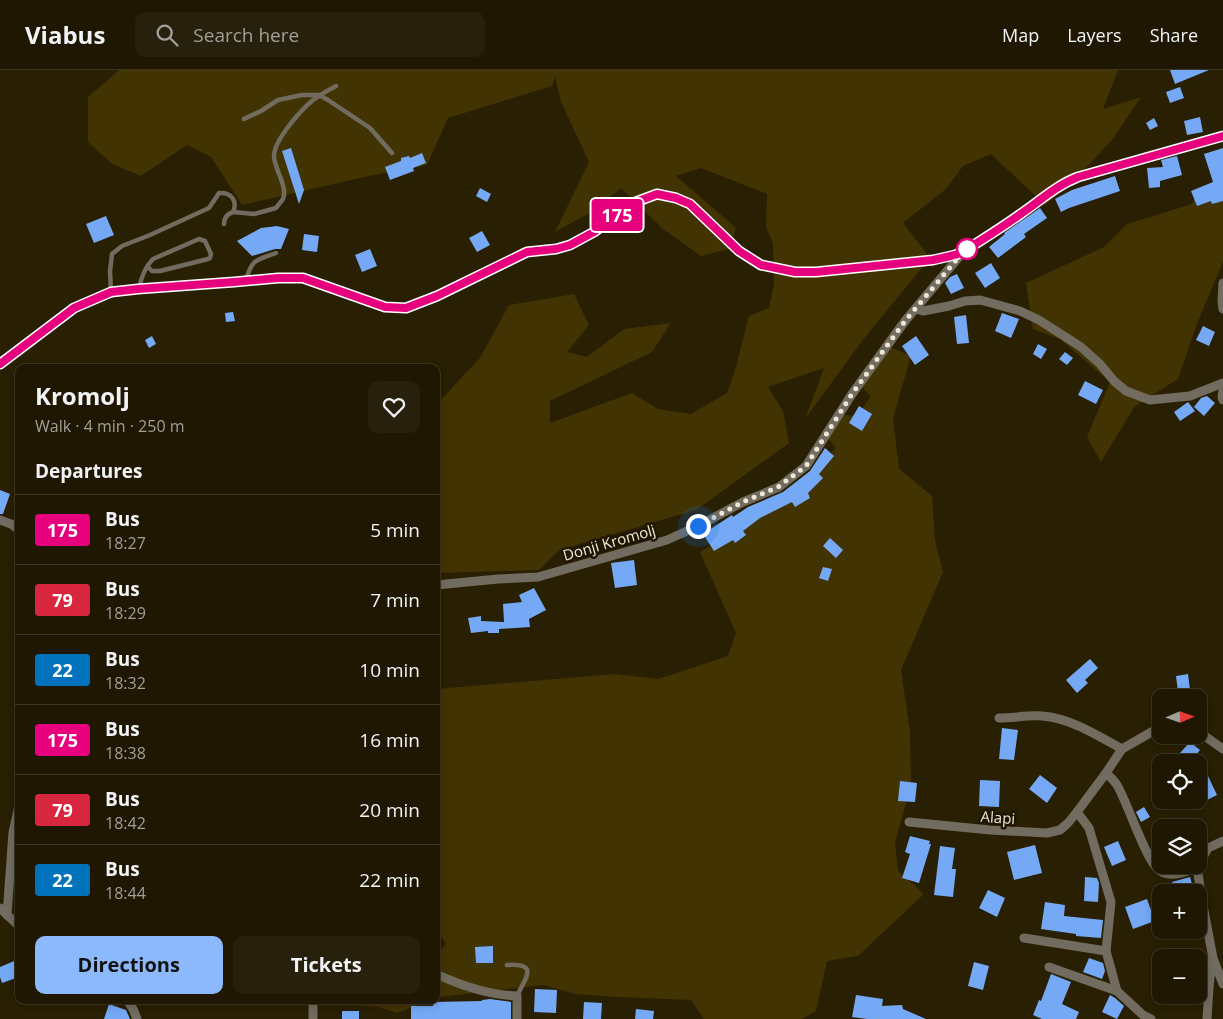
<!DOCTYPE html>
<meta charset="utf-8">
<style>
:root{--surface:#1f1702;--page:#27200c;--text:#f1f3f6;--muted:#a19f99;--line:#3c3624;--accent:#8cb9fc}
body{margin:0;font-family:"Open Sans",sans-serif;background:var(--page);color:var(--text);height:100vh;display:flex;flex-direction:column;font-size:19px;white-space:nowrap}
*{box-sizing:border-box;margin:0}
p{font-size:16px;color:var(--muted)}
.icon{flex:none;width:28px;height:28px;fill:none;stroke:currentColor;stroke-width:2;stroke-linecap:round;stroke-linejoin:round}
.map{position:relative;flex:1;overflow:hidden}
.details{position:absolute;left:15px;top:294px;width:425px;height:640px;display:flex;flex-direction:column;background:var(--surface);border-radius:10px;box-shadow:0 2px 8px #0003,0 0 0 1px var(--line)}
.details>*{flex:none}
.badge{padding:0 10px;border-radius:4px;font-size:18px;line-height:32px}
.needle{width:32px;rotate:88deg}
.buttons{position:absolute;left:1152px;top:619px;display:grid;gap:10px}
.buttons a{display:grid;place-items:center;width:55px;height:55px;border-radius:10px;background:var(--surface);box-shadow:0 2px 8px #0003,0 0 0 1px var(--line);font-size:25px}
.you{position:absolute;width:25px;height:25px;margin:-12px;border:4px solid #fff;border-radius:50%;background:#1a73e8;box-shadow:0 0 0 8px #1a73e833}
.map>.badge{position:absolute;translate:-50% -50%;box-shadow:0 0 0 2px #fff}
h2{padding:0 20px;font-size:19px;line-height:45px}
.round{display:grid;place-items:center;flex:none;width:52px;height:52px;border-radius:10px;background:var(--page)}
.head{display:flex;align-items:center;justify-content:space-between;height:85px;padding:0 20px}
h1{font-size:24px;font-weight:700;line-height:38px}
.action{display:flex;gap:10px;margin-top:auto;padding:10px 20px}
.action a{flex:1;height:58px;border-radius:10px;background:var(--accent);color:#111;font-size:20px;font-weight:700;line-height:58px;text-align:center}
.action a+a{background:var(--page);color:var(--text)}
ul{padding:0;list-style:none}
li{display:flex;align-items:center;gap:15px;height:70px;padding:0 20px;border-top:1px solid var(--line)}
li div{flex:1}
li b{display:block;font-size:19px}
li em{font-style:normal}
li .badge{min-width:55px;font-weight:700;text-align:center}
header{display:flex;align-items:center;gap:30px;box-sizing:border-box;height:70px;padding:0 25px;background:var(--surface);border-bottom:1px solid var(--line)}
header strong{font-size:24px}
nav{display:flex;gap:28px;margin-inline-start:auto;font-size:18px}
.search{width:350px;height:45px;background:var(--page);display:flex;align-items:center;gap:12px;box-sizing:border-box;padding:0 18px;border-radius:10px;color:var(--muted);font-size:19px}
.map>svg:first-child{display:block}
.green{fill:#423302}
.building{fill:#75a9f6}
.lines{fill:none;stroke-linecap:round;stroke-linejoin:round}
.service{stroke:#716c5f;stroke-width:4.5}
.minor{stroke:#716c5f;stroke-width:9}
.line-casing{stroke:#fff;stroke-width:11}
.line{stroke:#e6007e;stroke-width:8}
.walk{stroke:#eee8d7;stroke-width:5;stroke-dasharray:0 9}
.stop-dot{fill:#fff;stroke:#e6007e;stroke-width:2.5}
.labels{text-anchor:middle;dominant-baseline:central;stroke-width:5;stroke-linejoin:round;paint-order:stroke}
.street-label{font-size:15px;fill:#eee8d7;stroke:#1f1500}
</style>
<header>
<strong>Viabus</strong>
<div class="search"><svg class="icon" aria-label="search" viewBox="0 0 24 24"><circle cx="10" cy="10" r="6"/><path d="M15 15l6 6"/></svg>Search here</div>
<nav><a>Map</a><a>Layers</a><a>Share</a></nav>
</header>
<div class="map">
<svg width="1223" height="949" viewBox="0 0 1223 949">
<rect width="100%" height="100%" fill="#291f02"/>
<g class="green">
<polygon points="119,0 1118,0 1103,39 1141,27 1112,70 1068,117 1045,135 991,84 963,96 946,119 903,153 930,188 865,267 805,349 824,298 768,317 783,341 789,373 696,440 559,480 539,500 436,503 436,335 480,288 509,235 574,224 589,255 567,282 587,287 624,259 671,253 652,282 550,331 550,353 632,323 658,339 691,344 727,323 736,297 749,246 769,238 774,215 773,173 766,157 767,124 701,98 676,106 736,158 729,179 701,186 663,159 621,118 593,141 555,162 589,92 561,32 555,7 552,16 448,48 427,95 369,106 242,135 211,87 187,75 141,106 112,94 88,72 88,27"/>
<polygon points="1223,109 1223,192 1198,251 1178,309 1135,336 1101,392 1087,367 1110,312 1060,269 1033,259 1026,213 1104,177 1127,154 1192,134 1198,118"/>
<polygon points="885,275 911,286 893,348 899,399 932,426 935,470 943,502 901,600 910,661 911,716 895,772 898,801 924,824 858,886 827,891 816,941 802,949 704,949 691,930 618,927 575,924 543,915 440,927 436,929 436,885 446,874 436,859 436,619 615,604 658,609 728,586 736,563 700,482 750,451 793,428 836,378 822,361 836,344 857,346 871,326 858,313"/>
<polygon points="329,930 432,930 397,943 379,937 327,933"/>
</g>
<g class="building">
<polygon points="1170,0 1209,0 1175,14"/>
<polygon points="1180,17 1184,28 1170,33 1166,22"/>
<polygon points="1200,47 1203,62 1187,65 1184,51"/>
<polygon points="1154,48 1158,56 1150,60 1146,53"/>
<polygon points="291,78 304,120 299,134 282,81"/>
<polygon points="1223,78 1223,131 1212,134 1211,131 1197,136 1191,121 1213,112 1204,84"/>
<polygon points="422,83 426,93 413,98 414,101 390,110 385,97 401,91 401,88 409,86 410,88"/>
<polygon points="1177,86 1182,105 1160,111 1160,117 1149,118 1147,98 1163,97 1161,90"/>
<polygon points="1115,106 1120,121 1069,138 1061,142 1055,129 1072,120"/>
<polygon points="480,118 491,124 487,132 476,126"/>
<polygon points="1040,138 1047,148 1024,164 1026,167 998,188 989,177 1005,164 1004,163"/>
<polygon points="106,146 114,165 94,173 86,154"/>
<polygon points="277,156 289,159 281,179 275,179 252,186 237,171 261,158"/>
<polygon points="482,161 490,175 477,182 469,168"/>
<polygon points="304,164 319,166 317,182 302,180"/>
<polygon points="370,179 377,196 362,202 355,185"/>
<polygon points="991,193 1000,208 985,218 975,203"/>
<polygon points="957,204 964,218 951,224 945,213 950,207"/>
<polygon points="233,242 235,251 226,252 225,243"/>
<polygon points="1002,243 1019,249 1011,268 995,261"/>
<polygon points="966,245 969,273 957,274 954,247"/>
<polygon points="1203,256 1215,262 1209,276 1196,270"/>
<polygon points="152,266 156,274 149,278 145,270"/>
<polygon points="916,266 929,285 915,295 902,276"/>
<polygon points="1038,274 1047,279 1041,289 1033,284"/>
<polygon points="1065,282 1073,288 1067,295 1059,289"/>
<polygon points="1085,311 1103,320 1096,334 1078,325"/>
<polygon points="1207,326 1215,333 1204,346 1194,337 1201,328"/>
<polygon points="1188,332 1195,341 1180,351 1174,342"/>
<polygon points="859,336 872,344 862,361 849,353"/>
<polygon points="825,378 834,386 819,404 823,408 808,423 810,428 795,437 792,432 760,448 743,461 746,465 735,473 733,470 714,481 703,464 732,445 733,447 748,437 783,422 810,401"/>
<polygon points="0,420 10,424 3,444 0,444"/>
<polygon points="830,468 843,480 836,488 823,476"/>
<polygon points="634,490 637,515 615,518 611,493"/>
<polygon points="823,497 832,499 828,511 819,508"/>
<polygon points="534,518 546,540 529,549 530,557 499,559 499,563 488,563 488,561 471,563 468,548 481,546 481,551 504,552 503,534 522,532 519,525"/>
<polygon points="1090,589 1098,598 1085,610 1088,613 1077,623 1066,610"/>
<polygon points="1188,604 1190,620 1178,622 1176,606"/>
<polygon points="1002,658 1018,660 1014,690 999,689"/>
<polygon points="1190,672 1200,680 1190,692 1180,683"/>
<polygon points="1040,705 1057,718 1047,733 1029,719"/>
<polygon points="1208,706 1217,725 1199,734 1199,711"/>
<polygon points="980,710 1000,711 999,737 979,736"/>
<polygon points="900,711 917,713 915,732 898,731"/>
<polygon points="1144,737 1150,747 1141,752 1136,742"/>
<polygon points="910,766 930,771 929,774 931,774 919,813 902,808 910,784 905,782"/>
<polygon points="1118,771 1126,790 1112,796 1104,777"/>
<polygon points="1035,775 1042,803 1014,810 1007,782"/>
<polygon points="940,776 955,778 952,799 956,799 953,827 934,825"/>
<polygon points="1085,807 1097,808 1099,813 1098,832 1084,831"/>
<polygon points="1190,807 1194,821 1189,822 1175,822 1172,812"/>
<polygon points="988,820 1005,828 997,847 979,838"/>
<polygon points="1147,829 1155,851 1133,859 1125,837"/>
<polygon points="1045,832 1065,835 1064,846 1103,850 1101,868 1076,866 1076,864 1041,859"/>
<polygon points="493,876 493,893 476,893 475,877"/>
<polygon points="1089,888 1103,893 1105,901 1102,909 1083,902"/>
<polygon points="19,889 19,907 2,913 0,907 0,897"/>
<polygon points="974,892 989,896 983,920 968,916"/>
<polygon points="1051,904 1071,912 1062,934 1079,942 1076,949 1042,949 1033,945 1039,930 1041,931"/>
<polygon points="535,919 557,920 556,943 534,942"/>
<polygon points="856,925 883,929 882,936 902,935 903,939 926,949 867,949 852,947"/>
<polygon points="1110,925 1115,928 1124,936 1117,949 1102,942"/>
<polygon points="490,929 511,932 511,949 411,949 411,936 433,936 433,932 482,931 482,930"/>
<polygon points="584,932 602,933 601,949 583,949"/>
<polygon points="109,934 126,940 130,949 104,949"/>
<polygon points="636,939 654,941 653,949 635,949"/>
<rect x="342" y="941" width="17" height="8"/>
</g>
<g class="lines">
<g class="service">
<polyline points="244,49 261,41 278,30 302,25 319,25 328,30 370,58 392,83"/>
<path d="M233 142 254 144 276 138C278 135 281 132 283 129 288 117 275 100 274 87 273 71 301 40 313 30 320 25 328 20 336 16"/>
<path d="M246 210C252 189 256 190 276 183"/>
<path d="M139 219C141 208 145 197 153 189L199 169 205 171 211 184 210 188 208 189 160 201H152L148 197"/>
<path d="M111 223 110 201 112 184 122 176 150 165 209 138 219 123C231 122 238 131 233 142 227 144 224 148 224 154"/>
<path d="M507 895C540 893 525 908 517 926"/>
</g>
<g class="minor">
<polyline points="1223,213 1222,231 1223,239"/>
<polyline points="916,239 923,241 949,236 965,231 980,230 1020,241 1039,250 1081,277 1100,294 1114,311 1126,321 1150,330 1190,326 1223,313"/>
<path d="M0 294 74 238 111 223 139 219 234 212 246 210 278 208H303L385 237 406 238 437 226 527 182 555 179 570 175 595 162 633 133 657 124 676 128 690 134 739 181 761 195 795 202H817L933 190 955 185 963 182C983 169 1003 157 1022 143 1041 130 1057 115 1078 107L1223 66"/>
<polyline points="1223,320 1222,327 1223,330"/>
<polyline points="0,450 11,454 19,460"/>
<polyline points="436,515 498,509 538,507 667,470 698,456 743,432 779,417 806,396 852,324 905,251 963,182"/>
<path d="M999 648C1013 648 1028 645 1042 646 1070 648 1097 665 1122 679L1106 703"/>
<polyline points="1199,662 1223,679"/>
<polyline points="1122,679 1155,660 1161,654"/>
<path d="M1077 742 1106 703C1110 707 1114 710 1117 715 1127 731 1147 794 1160 801 1171 808 1187 802 1197 797"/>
<polyline points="909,752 990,760 1047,763 1060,760 1068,753 1077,742 1089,758 1111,832 1106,881 1117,921 1143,945 1151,949"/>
<polyline points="1199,794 1208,778 1223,771"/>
<polyline points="1198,795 1197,797 1202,830 1213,888 1223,914"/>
<polyline points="0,838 7,845 13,762 19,736"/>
<polyline points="7,845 19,856"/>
<polyline points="1024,868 1106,881"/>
<polyline points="1049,897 1117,921"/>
<path d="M436 904C462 916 489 925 517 926V949"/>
<polyline points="127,930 133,939 137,949"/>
<polyline points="313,930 313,949"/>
<polyline points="1207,949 1209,917 1212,890"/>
</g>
</g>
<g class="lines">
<g class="line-casing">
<path id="line" d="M0 294 74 238 111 222 138 219 234 212 278 208H303L385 237 406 238 437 226 527 182 556 179 570 175 594 162 633 133 657 124 676 128 690 134 739 181 761 195 795 202H816L933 190 955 185 963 182C983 169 1003 157 1022 143 1041 130 1057 115 1078 107L1223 66"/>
</g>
<use href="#line" class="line"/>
<polyline class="walk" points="698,456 743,432 778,417 806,396 852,324 905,251 963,182 967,179"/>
</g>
<circle class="stop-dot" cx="967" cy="179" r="10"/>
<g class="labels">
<g class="street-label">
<text transform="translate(609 472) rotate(-16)">Donji Kromolj</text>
<text transform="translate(998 747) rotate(4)">Alapi</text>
</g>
</g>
</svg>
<div class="buttons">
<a><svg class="needle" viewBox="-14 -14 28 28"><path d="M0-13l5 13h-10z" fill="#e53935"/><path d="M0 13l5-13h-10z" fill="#a19f99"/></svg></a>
<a><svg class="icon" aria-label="locate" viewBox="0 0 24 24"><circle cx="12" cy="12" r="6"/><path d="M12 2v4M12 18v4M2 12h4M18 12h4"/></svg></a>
<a><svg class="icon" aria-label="layers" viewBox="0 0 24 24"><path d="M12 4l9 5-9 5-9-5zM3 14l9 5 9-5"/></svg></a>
<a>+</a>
<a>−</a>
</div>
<div class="you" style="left:698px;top:456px"></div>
<b class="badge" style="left:617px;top:145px;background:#e6007e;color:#fff">175</b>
<section class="details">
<div class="head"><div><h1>Kromolj</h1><p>Walk · 4 min · 250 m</p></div><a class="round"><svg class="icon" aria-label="heart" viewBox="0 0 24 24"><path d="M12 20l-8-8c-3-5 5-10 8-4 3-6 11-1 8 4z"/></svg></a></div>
<h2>Departures</h2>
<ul>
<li><span class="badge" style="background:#e6007e;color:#fff">175</span><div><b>Bus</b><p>18:27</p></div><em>5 min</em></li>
<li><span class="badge" style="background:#d7263d;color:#fff">79</span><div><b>Bus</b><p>18:29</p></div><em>7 min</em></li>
<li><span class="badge" style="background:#0072bc;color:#fff">22</span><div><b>Bus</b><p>18:32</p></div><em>10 min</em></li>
<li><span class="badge" style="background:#e6007e;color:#fff">175</span><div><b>Bus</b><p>18:38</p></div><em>16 min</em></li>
<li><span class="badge" style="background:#d7263d;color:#fff">79</span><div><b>Bus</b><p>18:42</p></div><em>20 min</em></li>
<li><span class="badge" style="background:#0072bc;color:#fff">22</span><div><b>Bus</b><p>18:44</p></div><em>22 min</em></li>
</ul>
<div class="action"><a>Directions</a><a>Tickets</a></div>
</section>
</div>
